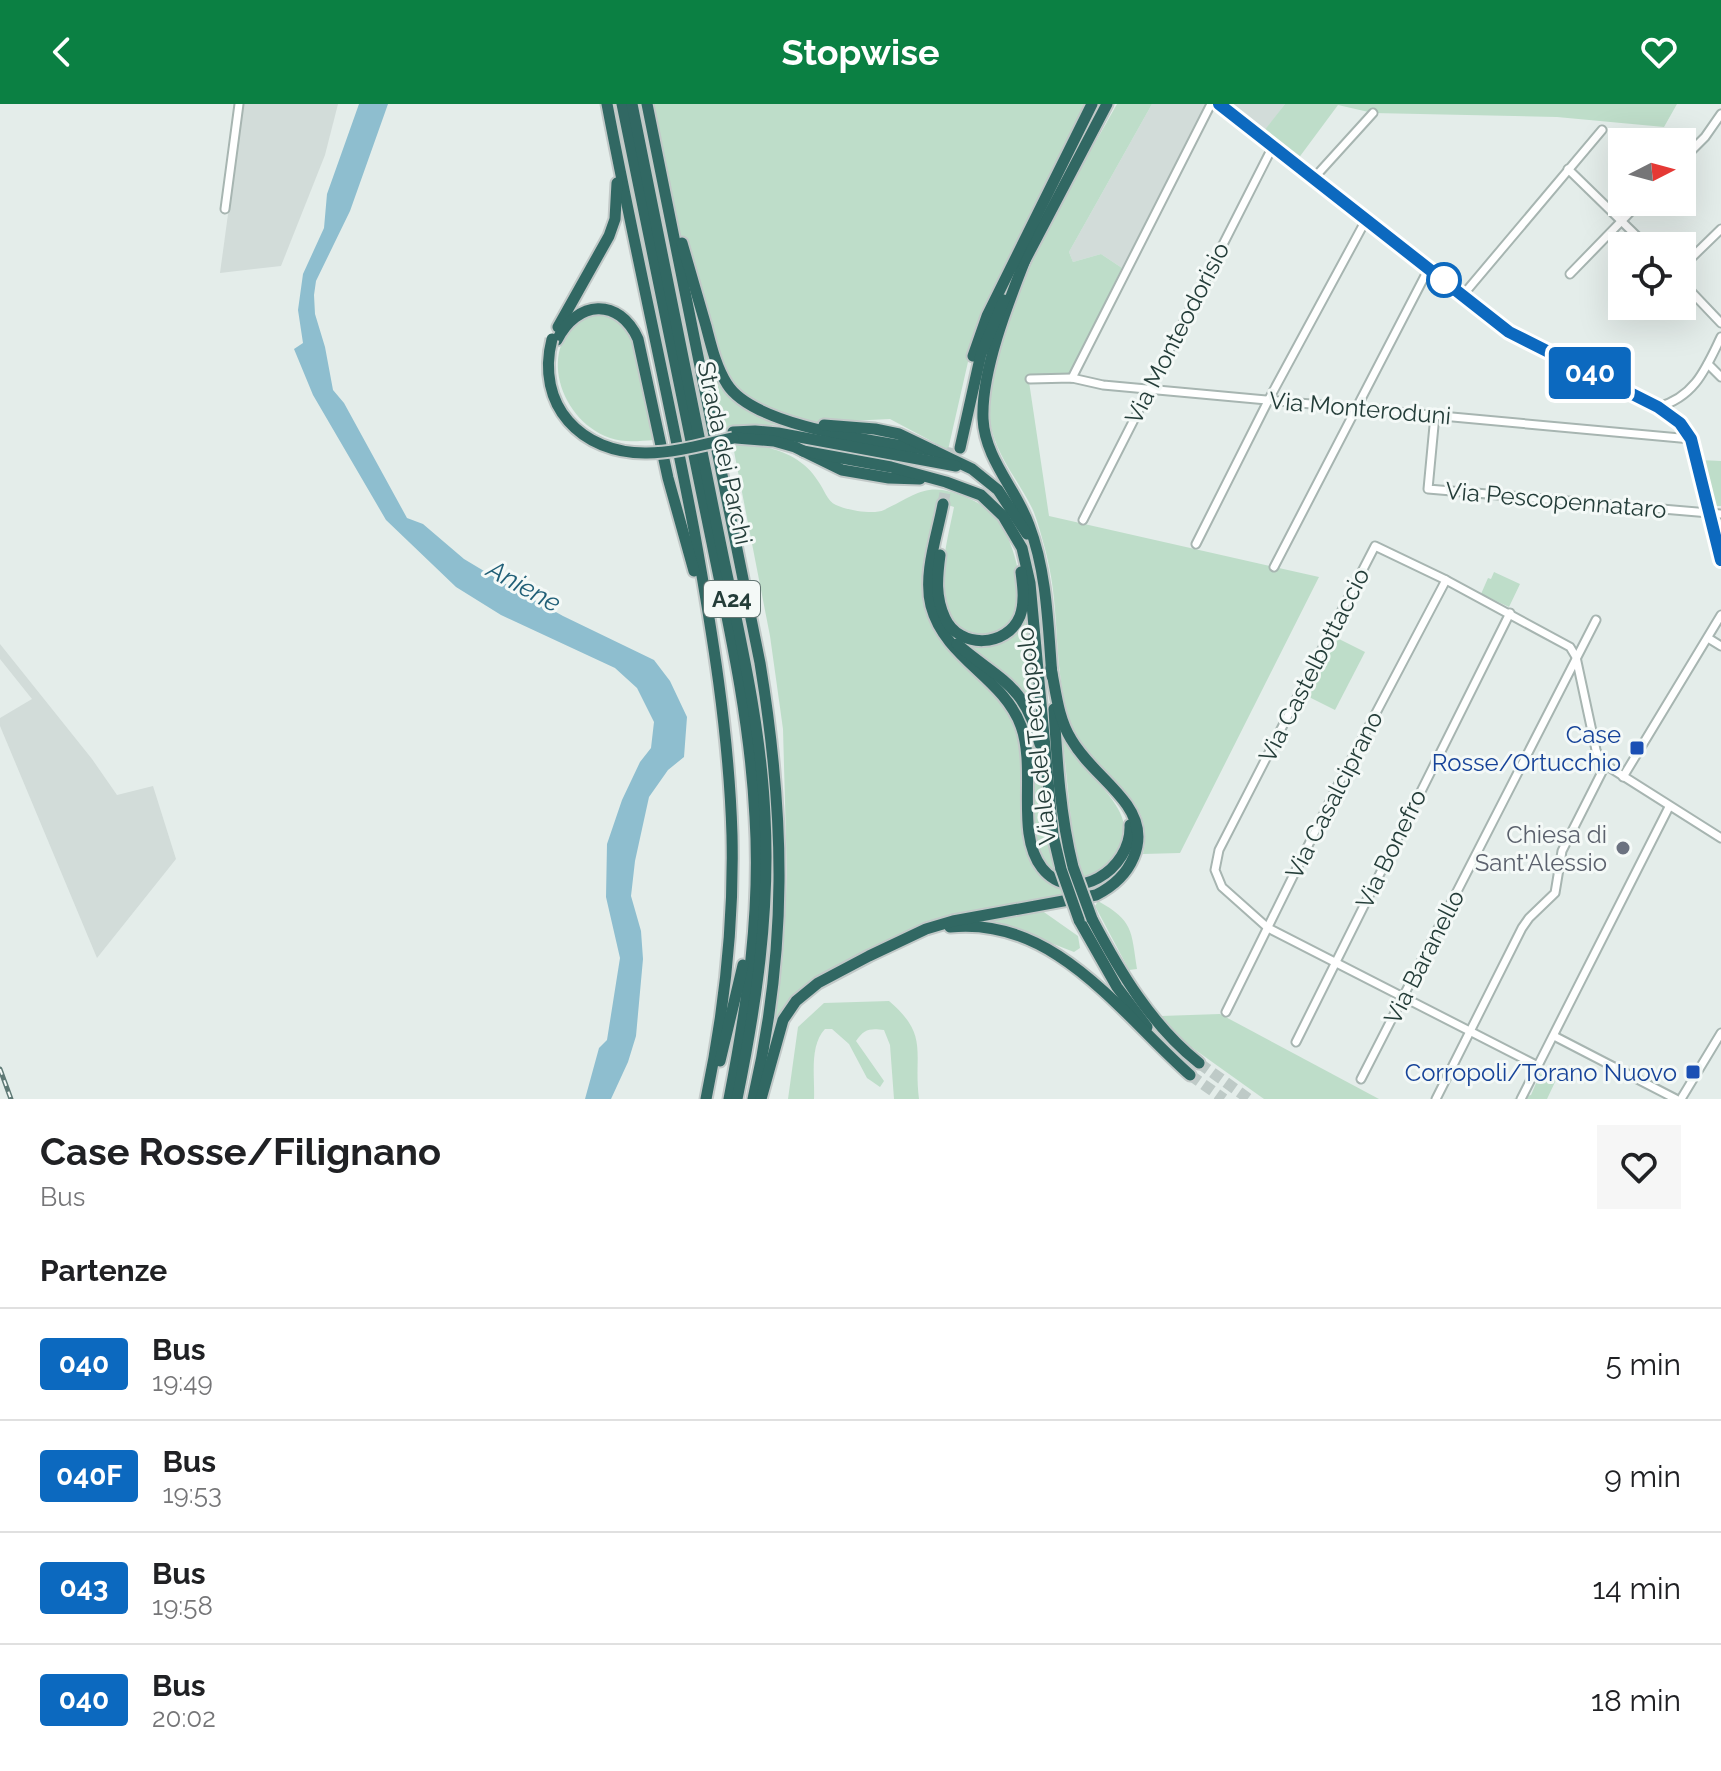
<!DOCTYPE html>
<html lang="it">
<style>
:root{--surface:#fff;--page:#f6f6f6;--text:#202124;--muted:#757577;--line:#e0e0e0;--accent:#0b8043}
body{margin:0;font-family:Raleway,sans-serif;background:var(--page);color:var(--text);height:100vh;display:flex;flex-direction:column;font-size:30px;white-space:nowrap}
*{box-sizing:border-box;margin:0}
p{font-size:26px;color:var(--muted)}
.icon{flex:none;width:44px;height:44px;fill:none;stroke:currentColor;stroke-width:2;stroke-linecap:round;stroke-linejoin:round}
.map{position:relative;height:995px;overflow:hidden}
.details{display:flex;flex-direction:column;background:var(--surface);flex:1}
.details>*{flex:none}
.badge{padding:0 16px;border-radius:6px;font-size:28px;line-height:52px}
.needle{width:52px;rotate:84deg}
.controls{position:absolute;left:1608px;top:24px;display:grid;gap:16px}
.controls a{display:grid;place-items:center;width:88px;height:88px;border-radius:0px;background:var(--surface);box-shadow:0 8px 32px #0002;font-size:40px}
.map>.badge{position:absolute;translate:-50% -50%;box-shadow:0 0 0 4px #fff}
h2{padding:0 40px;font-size:30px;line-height:72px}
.round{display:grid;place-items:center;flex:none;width:84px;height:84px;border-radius:0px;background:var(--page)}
.head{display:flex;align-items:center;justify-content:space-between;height:136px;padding:0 40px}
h1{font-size:38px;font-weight:700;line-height:60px}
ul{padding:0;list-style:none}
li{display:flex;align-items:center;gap:24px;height:112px;padding:0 40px;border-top:2px solid var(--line)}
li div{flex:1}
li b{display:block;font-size:30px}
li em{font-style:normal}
li .badge{min-width:88px;font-weight:700;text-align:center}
header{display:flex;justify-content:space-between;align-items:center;height:104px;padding:0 40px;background:var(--accent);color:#fff;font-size:36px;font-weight:700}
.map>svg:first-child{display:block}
.built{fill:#d2dcd9}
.green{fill:#beddc9}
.water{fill:#8ebecf}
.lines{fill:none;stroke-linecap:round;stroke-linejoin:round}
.highway-tunnel{stroke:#becac7;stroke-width:11;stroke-dasharray:11 5.5;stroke-linecap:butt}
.minor-casing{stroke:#a7b5b1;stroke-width:11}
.highway-casing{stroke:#c2c9c8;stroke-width:15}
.minor{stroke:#fff;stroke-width:7}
.highway{stroke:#316863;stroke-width:11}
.rail-casing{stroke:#5e7975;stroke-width:5}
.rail{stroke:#f4f9f7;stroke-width:2;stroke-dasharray:6;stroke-linecap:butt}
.highway-bridge-casing{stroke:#c2c9c8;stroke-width:15;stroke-linecap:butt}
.highway-bridge{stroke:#316863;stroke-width:11}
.line-casing{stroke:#fff;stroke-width:18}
.line{stroke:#0c69bf;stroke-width:12}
.stop-dot{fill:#fff;stroke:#0c69bf;stroke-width:4}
.transit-dot{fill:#1a4fb4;stroke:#f4f9f7;stroke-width:3}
.worship-dot{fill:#6b7280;stroke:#f4f9f7;stroke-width:3}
.labels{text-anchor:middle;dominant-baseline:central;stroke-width:6;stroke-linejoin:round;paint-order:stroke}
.shield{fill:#f4f9f7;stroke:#627572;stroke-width:2}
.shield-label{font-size:22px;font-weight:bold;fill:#243d39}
.street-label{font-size:24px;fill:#243d39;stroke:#f4f9f7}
.transit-label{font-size:24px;fill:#164399;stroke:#f4f9f7;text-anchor:end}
.worship-label{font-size:24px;fill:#5b616d;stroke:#f4f9f7;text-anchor:end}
.water-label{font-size:26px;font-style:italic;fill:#205f77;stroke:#f4f9f7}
</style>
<header><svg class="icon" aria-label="back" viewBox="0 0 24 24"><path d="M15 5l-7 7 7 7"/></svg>Stopwise<svg class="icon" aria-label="heart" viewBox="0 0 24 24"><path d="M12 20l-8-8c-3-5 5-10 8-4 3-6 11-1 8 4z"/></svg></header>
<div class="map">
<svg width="1721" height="995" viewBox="0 0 1721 995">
<rect width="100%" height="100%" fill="#e4edea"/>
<g class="built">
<polygon points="243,0 338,0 325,51 281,162 220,169"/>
<polygon points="1152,0 1206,0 1122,164 1101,150 1073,158 1069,148"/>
<polygon points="1226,0 1285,0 1264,28"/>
<polygon points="0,540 92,655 117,691 153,682 176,755 97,854 0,622 0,614 32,595 0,555"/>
</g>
<g class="green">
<polygon points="601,0 1089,0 970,249 948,346 890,315 744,322 670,335"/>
<path d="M1117 0H1152L1069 148 1073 158 1101 150 1122 164 1069 271H1028L1049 412 1319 473 1180 749 1143 750C1157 689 1096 677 1075 630 1052 577 1061 518 1049 462 1047 450 1037 414 1032 404 1017 374 996 352 990 318 987 305 991 289 993 276 1009 175 1068 88 1117 0Z"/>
<polygon points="1285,0 1677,0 1664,23 1557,13 1373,9 1338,1 1295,59 1260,32"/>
<path d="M595 209C604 210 612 210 619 216 644 234 648 307 654 336 639 337 624 339 610 334 556 315 533 232 595 209Z"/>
<path d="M745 340C773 342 803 352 818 377 824 385 827 397 836 401 846 406 874 411 884 406 920 389 927 376 970 395 980 399 991 408 998 417 1017 441 1035 511 1000 528 995 530 987 531 982 532 974 533 972 531 965 528 926 510 948 435 954 403L939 398C930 445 909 498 942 539 952 552 966 562 978 574 996 591 1012 607 1020 632 1032 671 1005 769 1060 782L1065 795 945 813 930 818C877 844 803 867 773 922L783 852 787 771 783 625 770 532 733 342Z"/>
<polygon points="1700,356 1721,357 1721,402 1713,402"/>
<polygon points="1494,468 1520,480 1509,503 1481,490 1488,474 1491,475"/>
<path d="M1028 517 1029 518 1037 608C1020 578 989 559 962 538 986 545 1012 542 1024 518Z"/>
<polygon points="1337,534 1365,548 1335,606 1307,592"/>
<path d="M981 562 1019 597 1036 634 1055 768C1022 744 1037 693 1034 657 1033 645 1030 633 1026 621 1018 598 997 580 981 562Z"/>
<path d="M1062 628C1067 637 1072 646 1078 655 1097 681 1143 714 1117 750 1106 765 1101 767 1084 775L1073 736Z"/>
<path d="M1098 797C1134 817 1131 827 1137 865L1129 866 1095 802Z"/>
<polygon points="1041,806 1078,832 1080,844 1074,848 1012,824 967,816"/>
<path d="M889 897C930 932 913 948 919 995H894L890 941 884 926C870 924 864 925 856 937L884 977 880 983 867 974 849 940 832 925H825C809 942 815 973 814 995H788L798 923 824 899Z"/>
<polygon points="1220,910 1379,995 1264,995 1187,940 1161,912"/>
<polygon points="1540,970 1556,976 1547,995 1513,995 1531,991"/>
</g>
<polygon class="water" points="359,0 388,0 350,107 316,177 314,191 315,210 325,243 333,286 344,299 407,414 423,420 464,455 504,479 563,512 654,556 670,577 687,613 684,653 668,666 649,693 635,757 631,792 641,827 643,855 636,932 628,958 611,995 585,995 599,944 607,936 620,854 606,793 607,740 622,696 640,658 651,644 654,618 637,584 615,564 501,511 456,483 386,416 313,291 294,245 303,239 298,206 303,170 324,124 327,90"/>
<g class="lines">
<g class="highway-tunnel">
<polyline points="943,400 953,344"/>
<polyline points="1199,959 1249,995"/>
<polyline points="1190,971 1224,995"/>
</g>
<g class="minor-casing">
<g id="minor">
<polyline points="1219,0 1509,228 1658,303 1680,319 1691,335 1721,456"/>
<polyline points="1682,56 1705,33 1721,10"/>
<polyline points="1568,65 1647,142"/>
<polyline points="1314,74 1373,9"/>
<polyline points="225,105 239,0"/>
<polyline points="1682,163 1721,125"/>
<polyline points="1570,170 1640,98"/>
<polyline points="1682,178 1721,219"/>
<polyline points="1463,191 1602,26"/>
<polyline points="1708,260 1721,273"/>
<polyline points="1072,274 1211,0"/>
<polyline points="1030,275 1072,274 1103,281 1691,335"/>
<path d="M1658 303C1695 293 1706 264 1721 233"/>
<polyline points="1435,311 1428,385 1721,410"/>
<polyline points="1083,416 1273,42"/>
<polyline points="1196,440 1269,295 1367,114"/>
<polyline points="1274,463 1429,164"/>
<polyline points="1708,534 1721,542"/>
<polyline points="1623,673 1721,511"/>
<polyline points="1226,908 1338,681 1446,476"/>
<polyline points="1554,932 1676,995"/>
<polyline points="1296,938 1510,509"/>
<polyline points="1538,962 1268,824 1222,783 1215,766 1219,746 1375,442 1446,476 1570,543 1576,553 1596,646 1601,658 1721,734"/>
<polyline points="1361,975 1596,516"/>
<polyline points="1436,995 1522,824 1529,814 1555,789 1562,747 1605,662"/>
<polyline points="1521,995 1669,703"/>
<polyline points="1681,995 1721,929"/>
</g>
</g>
<g class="highway-casing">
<g id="highway">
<path d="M607 0C634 142 667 284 694 426 712 527 729 629 732 731 734 819 724 909 706 995"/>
<path d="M622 0C649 138 679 276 707 415 727 513 750 612 755 713 761 808 747 902 729 995"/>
<path d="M632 0C660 142 690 284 718 427 737 521 761 617 765 713 770 809 756 902 737 995"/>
<path d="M647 0 760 559C785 711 788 844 753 995"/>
<path d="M682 139C690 167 698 194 706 222 711 241 716 263 727 280 754 324 884 338 934 347"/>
<path d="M1025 156C1008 199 981 268 983 315 985 355 1016 385 1029 421 1047 468 1048 522 1052 572"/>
<polyline points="1023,160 1107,0"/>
<polyline points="558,223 609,132 615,115 617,79"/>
<path d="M557 236C577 196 619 193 638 235L668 374 694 467"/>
<polyline points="973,252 987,212 1092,0"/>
<polyline points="824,321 875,325 899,330 972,365 998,386 1027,430"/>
<polyline points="733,328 755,327 778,329 956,362"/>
<polyline points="736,334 774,337 795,343 842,366 889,374 920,375"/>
<polyline points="960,344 981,250 1004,196"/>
<polyline points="803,347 891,363 946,378 981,391 1003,412 1022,444 1030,479 1053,731 1061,765"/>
<path d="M943 400C937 432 923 470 931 502 945 555 1003 573 1021 622 1037 667 1015 729 1042 764 1073 803 1132 766 1130 721"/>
<path d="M940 451C937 473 935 493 945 514 959 545 1007 544 1020 512 1025 498 1023 483 1021 468"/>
<path d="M957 540C1000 577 1024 579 1040 640"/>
<path d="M1054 605C1057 658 1060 711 1073 763"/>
<path d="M1092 815C1120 868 1152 922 1199 959"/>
<polyline points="1079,816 1117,883 1147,923"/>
<path d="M950 823C1055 812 1120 909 1190 971"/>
<polyline points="720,957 743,861"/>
<path d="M761 995 783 916 796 897 818 879 869 852 926 825 953 817 1096 791C1130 774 1152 737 1127 701 1110 677 1086 661 1071 635 1058 614 1056 588 1051 564"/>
</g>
</g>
<use href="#minor" class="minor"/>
<use href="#highway" class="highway"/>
<g class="rail-casing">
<polyline id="rail" points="0,965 11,995"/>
</g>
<use href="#rail" class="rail"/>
<g class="highway-bridge-casing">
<g id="highway-bridge">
<path d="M552 235C535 301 581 350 647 349 675 349 705 340 733 334"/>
<polyline points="1073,763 1092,815"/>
<polyline points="1061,765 1079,816"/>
</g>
</g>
<use href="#highway-bridge" class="highway-bridge"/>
</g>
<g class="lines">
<g class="line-casing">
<polyline id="line" points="1219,0 1509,228 1658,303 1680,319 1691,335 1721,456"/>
</g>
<use href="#line" class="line"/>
</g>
<circle class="stop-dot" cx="1444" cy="176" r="16"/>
<g class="transit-dot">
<rect x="1629" y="636" width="16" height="16" rx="4"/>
<rect x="1685" y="960" width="16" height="16" rx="4"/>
</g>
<circle class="worship-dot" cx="1623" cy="744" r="8"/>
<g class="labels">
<rect class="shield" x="704" y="477" width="56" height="36" rx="6"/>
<g class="shield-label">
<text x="732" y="495">A24</text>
</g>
<g class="street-label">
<text transform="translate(1177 229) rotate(-63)">Via Monteodorisio</text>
<text transform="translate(1360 304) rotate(5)">Via Monteroduni</text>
<text transform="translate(725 349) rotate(78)">Strada dei Parchi</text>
<text transform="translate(1556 396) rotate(5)">Via Pescopennataro</text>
<text transform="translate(1314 561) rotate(-63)">Via Castelbottaccio</text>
<text transform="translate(1036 632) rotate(-96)">Viale del Tecnopolo</text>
<text transform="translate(1334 691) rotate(-63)">Via Casalciprano</text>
<text transform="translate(1391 745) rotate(-64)">Via Bonefro</text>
<text transform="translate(1424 853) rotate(-63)">Via Baranello</text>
</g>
<g class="transit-label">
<text x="1621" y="630">Case<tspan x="1621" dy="28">Rosse/Ortucchio</tspan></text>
<text x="1677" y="968">Corropoli/Torano Nuovo</text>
</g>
<g class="worship-label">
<text x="1607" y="730">Chiesa di<tspan x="1607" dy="28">Sant'Alessio</tspan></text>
</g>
<g class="water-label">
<text transform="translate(524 482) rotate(29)">Aniene</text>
</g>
</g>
</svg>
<div class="controls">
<a><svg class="needle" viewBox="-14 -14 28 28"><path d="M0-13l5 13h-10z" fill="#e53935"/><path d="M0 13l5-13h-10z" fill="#757577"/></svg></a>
<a><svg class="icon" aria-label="locate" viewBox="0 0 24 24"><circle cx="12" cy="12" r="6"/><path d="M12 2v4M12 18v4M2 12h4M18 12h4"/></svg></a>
</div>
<b class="badge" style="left:1590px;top:269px;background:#0c69bf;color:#fff">040</b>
</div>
<section class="details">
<div class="head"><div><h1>Case Rosse/Filignano</h1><p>Bus</p></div><a class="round"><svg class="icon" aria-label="heart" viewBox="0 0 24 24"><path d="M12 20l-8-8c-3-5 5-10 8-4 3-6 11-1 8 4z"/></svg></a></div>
<h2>Partenze</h2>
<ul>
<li><span class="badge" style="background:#0c69bf;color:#fff">040</span><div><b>Bus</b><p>19:49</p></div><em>5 min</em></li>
<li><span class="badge" style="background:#0c69bf;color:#fff">040F</span><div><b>Bus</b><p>19:53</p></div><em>9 min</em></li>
<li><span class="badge" style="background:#0c69bf;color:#fff">043</span><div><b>Bus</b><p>19:58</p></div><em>14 min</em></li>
<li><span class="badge" style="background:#0c69bf;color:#fff">040</span><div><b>Bus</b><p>20:02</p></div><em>18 min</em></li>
</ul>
</section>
